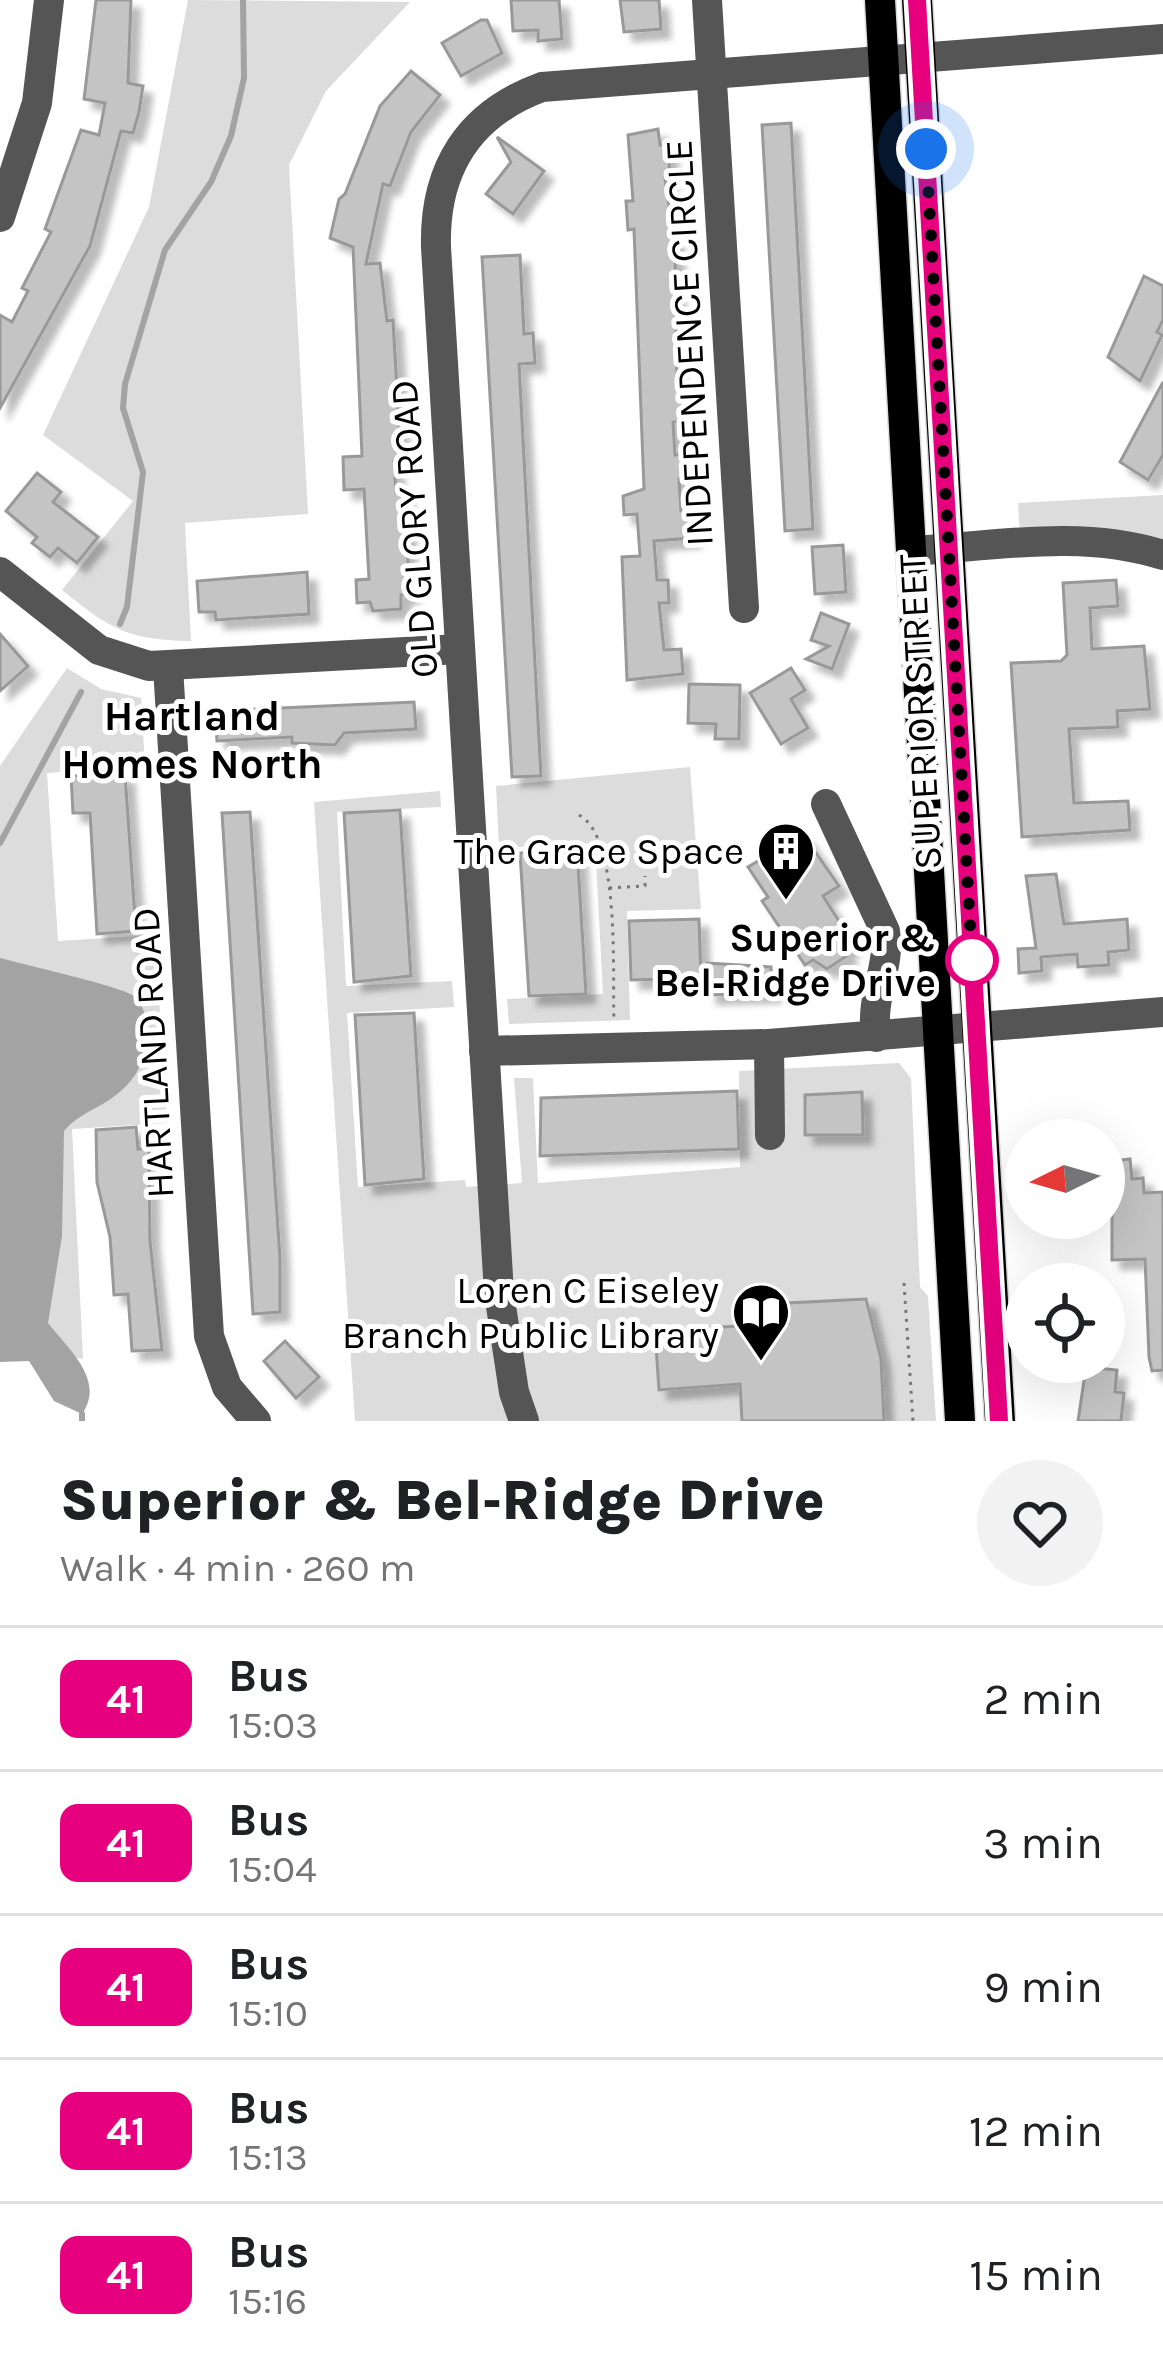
<!DOCTYPE html>
<meta charset="utf-8">
<style>
:root{--surface:#fff;--page:#f2f2f2;--text:#202124;--muted:#757577;--line:#e0e0e0}
body{margin:0;font-family:Karla,sans-serif;background:var(--page);color:var(--text);height:100vh;display:flex;flex-direction:column;font-size:45px;white-space:nowrap}
*{box-sizing:border-box;margin:0}
p{font-size:39px;color:var(--muted)}
.icon{flex:none;width:66px;height:66px;fill:none;stroke:currentColor;stroke-width:2;stroke-linecap:round;stroke-linejoin:round}
.map{position:relative;height:1421px;overflow:hidden}
.details{display:flex;flex-direction:column;background:var(--surface);flex:1}
.details>*{flex:none}
.badge{padding:0 24px;border-radius:18px;font-size:42px;line-height:78px}
.needle{width:78px;rotate:265deg}
.tools{position:absolute;left:1005px;top:1119px;display:grid;gap:24px}
.tools a{display:grid;place-items:center;width:120px;height:120px;border-radius:50%;background:var(--surface);box-shadow:0 12px 48px #0002;font-size:60px}
.you{position:absolute;width:60px;height:60px;margin:-30px;border:9px solid #fff;border-radius:50%;background:#1a73e8;box-shadow:0 0 0 18px #1a73e833}
.map>.badge{position:absolute;translate:-50% -50%;box-shadow:0 0 0 6px #fff}
.round{display:grid;place-items:center;flex:none;width:126px;height:126px;border-radius:63px;background:var(--page)}
.summary{display:flex;align-items:center;justify-content:space-between;height:204px;padding:0 60px}
h1{font-size:57px;font-weight:800;line-height:90px}
ul{padding:0;list-style:none}
li{display:flex;align-items:center;gap:36px;height:144px;padding:0 60px;border-top:3px solid var(--line)}
li div{flex:1}
li b{display:block;font-size:45px}
li em{font-style:normal}
li .badge{min-width:132px;font-weight:700;text-align:center}
.map>svg:first-child{display:block}
.green{fill:#dcdcdc}
.water{fill:#a3a3a3}
.lines{fill:none;stroke-linecap:round;stroke-linejoin:round}
.stream{stroke:#a3a3a3;stroke-width:6}
.building{fill:#c4c4c4;stroke:#999;stroke-width:3;filter:url(#shadow)}
.major-casing{stroke:#dbdbdb;stroke-width:33}
.path{stroke:#777;stroke-width:3;stroke-dasharray:3 6;stroke-linecap:butt}
.minor{stroke:#555;stroke-width:30}
.major{stroke:#000;stroke-width:30}
.line-casing{stroke:#fff;stroke-width:27}
.line{stroke:#e6007e;stroke-width:18}
.walk{stroke:#000;stroke-width:12;stroke-dasharray:0 21.6}
.stop-dot{fill:#fff;stroke:#e6007e;stroke-width:6}
.labels{text-anchor:middle;dominant-baseline:central;stroke-width:10;stroke-linejoin:round;paint-order:stroke}
.street-label{font-size:39px;fill:#000;stroke:#fff}
.poi-label{font-size:39px;fill:#000;stroke:#fff;text-anchor:end}
.stop-label{font-size:39px;font-weight:bold;fill:#000;stroke:#fff;text-anchor:end}
.neighbourhood-label{font-size:42px;font-weight:bold;fill:#000;stroke:#fff}
</style>
<div class="map">
<svg width="1163" height="1421" viewBox="0 0 1163 1421">
<defs>
<filter id="shadow"><feDropShadow dx="9" dy="9" stdDeviation="3" flood-color="#0004"/></filter>
</defs>
<rect width="100%" height="100%" fill="#fff"/>
<g class="green">
<path d="M188 0 410 2 326 91 289 165 308 514 185 523 191 641C128 640 110 629 62 590L133 501 43 435 149 207Z"/>
<polygon points="1163,495 1163,569 1089,554 1021,554 1018,503"/>
<polygon points="67,668 101,689 141,698 145,766 47,773 58,941 155,935 167,1123 72,1129 83,1359 0,1344 0,766"/>
<polygon points="690,767 701,909 627,911 630,1020 509,1024 507,999 603,994 595,843 499,848 496,786"/>
<polygon points="440,791 441,807 337,812 346,986 452,981 454,1007 347,1013 358,1187 465,1180 466,1187 522,1183 514,1078 533,1078 538,1183 740,1167 739,1071 899,1063 911,1078 920,1287 928,1296 936,1421 355,1421 314,802"/>
</g>
<path class="water" d="M0 958C22 964 123 987 134 996 154 1014 148 1055 135 1075 113 1107 83 1108 64 1131L62 1236 48 1323C68 1349 106 1380 82 1414L54 1401 29 1361 0 1362Z"/>
<g class="lines">
<g class="stream">
<polyline points="120,624 127,607 143,472 123,408 125,384 165,250 211,182 231,136 244,78 243,0"/>
<polyline points="0,843 81,692"/>
<polyline points="82,1414 82,1421"/>
</g>
</g>
<g class="building">
<polygon points="96,0 131,0 128,83 143,86 139,112 133,133 121,131 90,246 0,408 0,315 12,322 28,291 22,288 51,232 45,229 81,130 99,135 105,103 84,99"/>
<polygon points="511,0 559,0 562,39 538,41 538,30 513,31"/>
<polygon points="620,0 659,0 661,29 624,32"/>
<polygon points="481,20 487,20 502,53 461,76 442,43"/>
<polygon points="411,71 440,95 411,132 390,186 383,184 366,264 380,263 387,321 393,320 401,460 394,461 396,493 404,493 410,594 401,595 401,609 373,611 370,602 357,603 356,580 369,579 364,489 344,490 343,457 362,456 353,247 330,238 339,199 345,194 380,106"/>
<polygon points="791,123 813,529 785,531 762,125"/>
<polygon points="658,129 660,145 668,144 670,178 665,178 675,246 677,388 683,387 685,421 673,422 675,455 686,454 688,478 679,479 681,511 691,511 692,538 654,541 657,580 668,580 669,603 659,603 664,650 681,649 683,674 627,680 622,557 640,556 637,514 624,515 623,496 644,489 634,229 628,230 626,201 633,201 628,135"/>
<polygon points="497,137 544,171 513,214 486,194 511,162"/>
<polygon points="520,255 524,334 533,333 535,363 519,364 541,776 512,777 482,257"/>
<polygon points="1144,276 1163,286 1163,320 1157,332 1162,335 1140,381 1108,357"/>
<polygon points="1163,382 1163,455 1148,480 1120,462"/>
<polygon points="37,473 61,492 53,502 98,537 77,563 58,548 50,557 32,543 37,537 6,511"/>
<polygon points="843,545 846,592 815,594 812,547"/>
<polygon points="307,572 309,614 216,620 215,612 199,612 197,581"/>
<polygon points="1116,580 1118,606 1090,608 1092,649 1144,646 1150,709 1117,711 1118,727 1069,729 1074,803 1128,801 1130,830 1022,837 1011,663 1061,661 1067,655 1063,583"/>
<polygon points="821,613 849,624 832,669 806,659 829,646 811,640"/>
<polygon points="0,634 28,666 0,691"/>
<polygon points="791,668 805,690 791,699 808,728 781,744 750,693"/>
<polygon points="689,684 740,685 739,739 715,739 716,724 688,723"/>
<polygon points="414,702 416,729 344,733 335,745 292,743 292,737 217,741 215,711"/>
<polygon points="125,774 136,931 97,934 90,813 73,813 71,776"/>
<polygon points="400,810 411,976 354,982 344,813"/>
<polygon points="250,812 280,1258 280,1312 253,1314 222,813"/>
<polygon points="803,834 839,886 823,896 853,943 844,949 848,955 827,969 813,960 805,965 762,901 768,897 748,867"/>
<polygon points="577,847 586,994 529,996 520,853"/>
<polygon points="1056,874 1064,924 1127,919 1129,950 1108,952 1109,965 1078,967 1077,954 1041,957 1042,971 1019,973 1018,949 1036,948 1026,876"/>
<polygon points="699,919 701,978 631,980 629,921"/>
<polygon points="707,963 771,967 772,993 708,995"/>
<polygon points="414,1013 424,1179 365,1185 355,1015"/>
<polygon points="737,1091 739,1149 540,1156 541,1098"/>
<polygon points="862,1092 863,1135 805,1135 805,1095"/>
<polygon points="136,1127 138,1149 149,1148 150,1241 162,1350 132,1351 128,1294 114,1295 110,1237 97,1182 96,1130"/>
<polygon points="1130,1159 1132,1179 1143,1178 1144,1193 1163,1192 1163,1370 1152,1371 1149,1357 1145,1259 1112,1260 1112,1161"/>
<polygon points="866,1299 881,1359 884,1421 742,1421 740,1384 659,1390 655,1331 788,1323 787,1303"/>
<polygon points="285,1341 319,1377 296,1398 264,1361"/>
<polygon points="1086,1367 1117,1370 1115,1392 1124,1393 1121,1421 1078,1421"/>
</g>
<g class="lines">
<g class="major-casing">
<g id="major">
<polyline points="880,0 960,1421"/>
<polyline points="917,0 1000,1421"/>
</g>
</g>
<g class="path">
<path d="M579 815C621 837 612 976 614 1021"/>
<polyline points="609,888 645,886 645,876"/>
<polyline points="904,1283 913,1421"/>
</g>
<g class="minor">
<polyline points="707,0 744,608"/>
<polyline points="0,217 37,103 49,0"/>
<path d="M912 551C995 546 1082 529 1163 555"/>
<polyline points="0,572 99,650 149,666 460,649"/>
<polyline points="168,667 209,1336 227,1387 256,1421"/>
<path d="M826 804 885 931C891 968 870 994 876 1037"/>
<polyline points="769,1044 770,1135"/>
<polyline points="484,1051 769,1044 1163,1012"/>
<path d="M524 1421 514 1392 499 1293 436 247C434 169 468 114 542 87L1163 39"/>
</g>
<use href="#major" class="major"/>
</g>
<g class="lines">
<g class="line-casing">
<polyline id="line" points="917,0 999,1421"/>
</g>
<use href="#line" class="line"/>
<polyline class="walk" points="926,149 972,960"/>
</g>
<defs>
<g id="building-pin" transform="scale(3)"><path d="M0 17L-7.5 6A9.5 9.5 0 1 1 7.5 6Z" fill="#000" stroke="#fff"/><path d="M-4-6H4V6H1V3H-1V6H-4ZM-2.5-4.3h1.7v1.8h-1.7ZM.8-4.3h1.7v1.8H.8ZM-2.5-1h1.7V.8h-1.7ZM.8-1h1.7V.8H.8Z" fill="#fff"/></g>
<g id="library-pin" transform="scale(3)"><path d="M0 17L-7.5 6A9.5 9.5 0 1 1 7.5 6Z" fill="#000" stroke="#fff"/><path d="M-6-4Q-3-5.5-.7-3.5V5Q-3 3-6 4ZM6-4Q3-5.5 .7-3.5V5Q3 3 6 4Z" fill="#fff"/></g>
</defs>
<g fill-rule="evenodd">
<use href="#building-pin" x="786" y="851"/>
<use href="#library-pin" x="761" y="1312"/>
</g>
<circle class="stop-dot" cx="972" cy="960" r="24"/>
<g class="labels">
<g class="street-label">
<text transform="translate(689 343) rotate(-93)">INDEPENDENCE CIRCLE</text>
<text transform="translate(414 529) rotate(-94)">OLD GLORY ROAD</text>
<text transform="translate(920 712) rotate(-93)">SUPERIOR STREET</text>
<text transform="translate(153 1053) rotate(-93)">HARTLAND ROAD</text>
</g>
<g class="poi-label">
<text x="744" y="851">The Grace Space</text>
<text x="719" y="1290">Loren C Eiseley<tspan x="719" dy="45">Branch Public Library</tspan></text>
</g>
<g class="stop-label">
<text x="936" y="938">Superior &amp;<tspan x="936" dy="45">Bel‐Ridge Drive</tspan></text>
</g>
<g class="neighbourhood-label">
<text x="192" y="716">Hartland<tspan x="192" dy="48">Homes North</tspan></text>
</g>
</g>
</svg>
<div class="tools">
<a><svg class="needle" viewBox="-14 -14 28 28"><path d="M0-13l5 13h-10z" fill="#e53935"/><path d="M0 13l5-13h-10z" fill="#757577"/></svg></a>
<a><svg class="icon" aria-label="locate" viewBox="0 0 24 24"><circle cx="12" cy="12" r="6"/><path d="M12 2v4M12 18v4M2 12h4M18 12h4"/></svg></a>
</div>
<div class="you" style="left:926px;top:149px"></div>
</div>
<section class="details">
<div class="summary"><div><h1>Superior &amp; Bel‐Ridge Drive</h1><p>Walk · 4 min · 260 m</p></div><a class="round"><svg class="icon" aria-label="heart" viewBox="0 0 24 24"><path d="M12 20l-8-8c-3-5 5-10 8-4 3-6 11-1 8 4z"/></svg></a></div>
<ul>
<li><span class="badge" style="background:#e6007e;color:#fff">41</span><div><b>Bus</b><p>15:03</p></div><em>2 min</em></li>
<li><span class="badge" style="background:#e6007e;color:#fff">41</span><div><b>Bus</b><p>15:04</p></div><em>3 min</em></li>
<li><span class="badge" style="background:#e6007e;color:#fff">41</span><div><b>Bus</b><p>15:10</p></div><em>9 min</em></li>
<li><span class="badge" style="background:#e6007e;color:#fff">41</span><div><b>Bus</b><p>15:13</p></div><em>12 min</em></li>
<li><span class="badge" style="background:#e6007e;color:#fff">41</span><div><b>Bus</b><p>15:16</p></div><em>15 min</em></li>
</ul>
</section>
